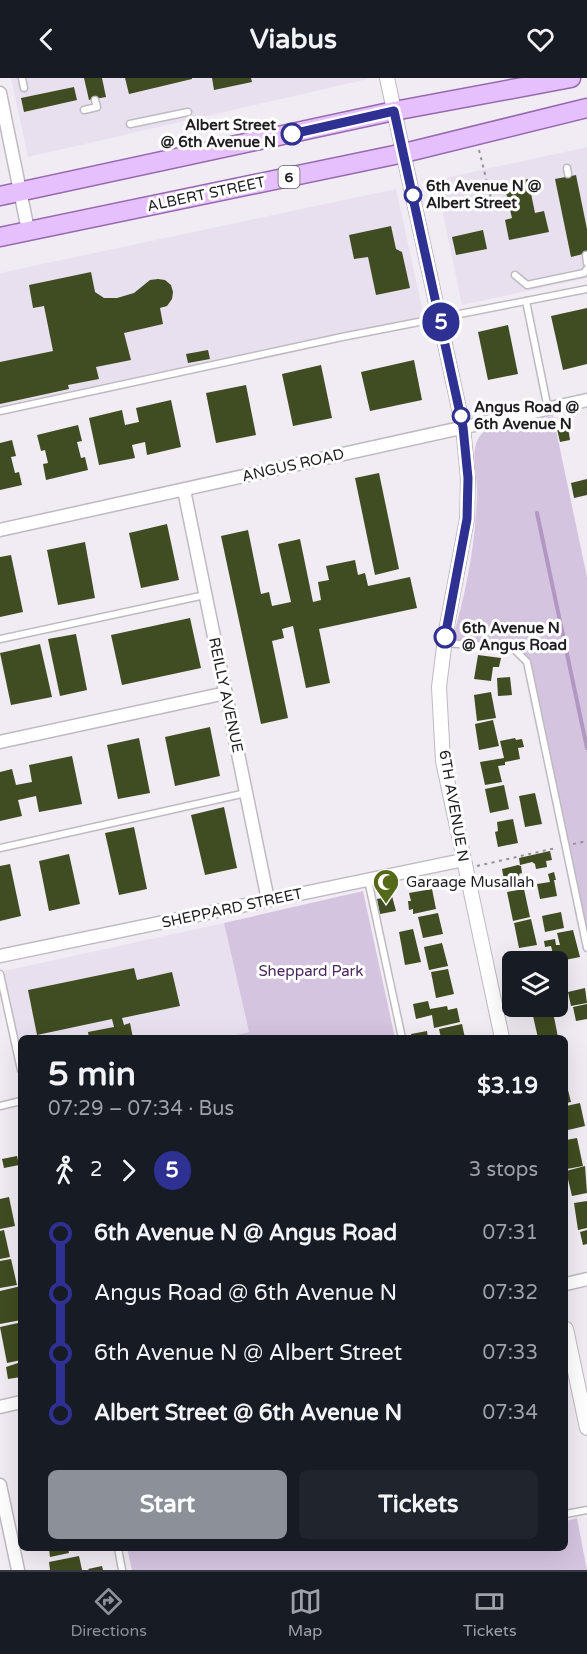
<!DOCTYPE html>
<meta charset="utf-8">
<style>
:root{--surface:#171b24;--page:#20242c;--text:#f1f3f6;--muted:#9ea1a6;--line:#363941;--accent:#8c9099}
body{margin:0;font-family:"Varela Round",sans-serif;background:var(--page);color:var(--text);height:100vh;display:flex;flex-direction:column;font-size:22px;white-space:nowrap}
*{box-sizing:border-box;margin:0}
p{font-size:20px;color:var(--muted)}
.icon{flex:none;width:33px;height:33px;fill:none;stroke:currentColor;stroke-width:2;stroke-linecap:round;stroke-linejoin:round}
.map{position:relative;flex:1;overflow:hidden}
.side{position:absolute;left:18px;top:957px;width:550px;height:516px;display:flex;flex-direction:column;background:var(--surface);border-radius:9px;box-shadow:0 6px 24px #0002}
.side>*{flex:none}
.badge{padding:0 12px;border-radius:20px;font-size:21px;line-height:39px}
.buttons{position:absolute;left:502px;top:873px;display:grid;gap:12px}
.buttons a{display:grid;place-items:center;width:66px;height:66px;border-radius:9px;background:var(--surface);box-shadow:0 6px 24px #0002;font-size:30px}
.map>.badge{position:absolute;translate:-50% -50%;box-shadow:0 0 0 3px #fff}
.legs{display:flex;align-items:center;gap:9px;height:66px;padding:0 30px;font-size:20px}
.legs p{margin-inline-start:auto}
.overview{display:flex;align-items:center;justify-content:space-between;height:102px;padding:0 30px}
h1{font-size:33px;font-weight:700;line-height:45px}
.primary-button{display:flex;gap:12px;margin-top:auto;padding:12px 30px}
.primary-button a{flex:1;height:69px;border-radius:9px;background:var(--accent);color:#fff;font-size:24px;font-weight:700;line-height:69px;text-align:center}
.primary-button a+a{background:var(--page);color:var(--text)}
ul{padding:0 30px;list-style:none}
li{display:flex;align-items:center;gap:21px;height:60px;font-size:22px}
li i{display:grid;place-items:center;width:9px;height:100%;margin:0 8px;background:currentColor}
li i::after{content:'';width:15px;height:15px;margin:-8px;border:4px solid;border-radius:50%;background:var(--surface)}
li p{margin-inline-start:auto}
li:first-child i{background:linear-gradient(#0000 50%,currentColor 0)}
li:last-child i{background:linear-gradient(currentColor 50%,#0000 0)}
header{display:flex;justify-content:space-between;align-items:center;height:78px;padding:0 30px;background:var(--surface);font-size:27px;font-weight:700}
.tabs{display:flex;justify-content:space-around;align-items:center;height:84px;border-top:2px solid var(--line);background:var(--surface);font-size:16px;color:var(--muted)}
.tabs a{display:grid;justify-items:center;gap:3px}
.tabs .on{color:var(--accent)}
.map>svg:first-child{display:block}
.built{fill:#e8e0ee}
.green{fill:#d5c4e0}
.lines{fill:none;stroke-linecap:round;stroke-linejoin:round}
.stream{stroke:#b197c1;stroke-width:4}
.building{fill:#404c21}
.service-casing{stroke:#bfbac1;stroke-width:9}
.minor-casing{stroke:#bfbac1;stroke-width:15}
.tertiary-casing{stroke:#bfbac1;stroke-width:16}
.primary-casing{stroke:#966aae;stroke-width:21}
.path{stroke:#969298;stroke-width:2;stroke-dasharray:3 4.5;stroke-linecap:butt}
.service{stroke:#fff;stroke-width:6}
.minor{stroke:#fff;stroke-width:12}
.tertiary{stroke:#fff;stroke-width:14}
.primary{stroke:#e6bffd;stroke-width:18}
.line-1-casing{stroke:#fff;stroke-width:14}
.line-1{stroke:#2e3092;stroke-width:9}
.stop-1-dot{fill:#fff;stroke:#2e3092;stroke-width:3}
.labels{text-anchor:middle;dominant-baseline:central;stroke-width:6;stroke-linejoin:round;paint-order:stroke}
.shield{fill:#fff;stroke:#626163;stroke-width:1.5}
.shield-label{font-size:14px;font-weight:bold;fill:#1f1d20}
.stop-label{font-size:15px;font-weight:bold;fill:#1f1d20;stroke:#fff;text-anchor:start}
.street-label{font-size:15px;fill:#1f1d20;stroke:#fff}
.poi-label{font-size:15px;fill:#1f1d20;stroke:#fff;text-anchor:start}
.park-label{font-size:15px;fill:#4a275d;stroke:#fff}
</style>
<header><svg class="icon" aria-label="back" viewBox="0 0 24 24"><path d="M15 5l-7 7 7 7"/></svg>Viabus<svg class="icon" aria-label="heart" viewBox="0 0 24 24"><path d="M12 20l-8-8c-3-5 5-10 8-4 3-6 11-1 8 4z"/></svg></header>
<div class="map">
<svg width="587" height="1492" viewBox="0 0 587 1492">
<rect width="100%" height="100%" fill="#f1ecf4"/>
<g class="built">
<polygon points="11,0 367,0 368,1 28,79"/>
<polygon points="587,69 587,200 462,227 436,102"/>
<polygon points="396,111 424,239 0,328 0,195"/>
<polygon points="224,845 249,955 225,960 21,960 21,977 4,893"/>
</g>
<g class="green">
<path d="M553 338 587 499V870L527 584 513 570 451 566C466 514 476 467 477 412 477 391 467 366 486 352Z"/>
<polygon points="363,813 395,960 225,960 249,954 224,845"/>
<polygon points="577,1440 587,1492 132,1492 127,1470 566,1470 566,1443"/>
</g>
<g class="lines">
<polyline class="stream" points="537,435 587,670"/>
</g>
<g class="building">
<polygon points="84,0 102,0 106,19 89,22"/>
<polygon points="125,0 192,0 192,1 129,16"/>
<polygon points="212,0 251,0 252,4 214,12"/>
<polygon points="74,9 77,22 24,34 21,20"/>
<polygon points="576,97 587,151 587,175 571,179 555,101"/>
<polygon points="528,101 535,135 544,133 549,154 509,162 505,142 512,140 504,106"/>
<polygon points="391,148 396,171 402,174 410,210 376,217 368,179 354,181 349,157"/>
<polygon points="483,152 487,171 456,177 452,159"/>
<polygon points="91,194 95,214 104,220 117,220 134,215 150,202 158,201 165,202 171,207 173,214 172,221 167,228 160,230 163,246 124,255 131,282 96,289 99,301 68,307 69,311 0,326 0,284 53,273 44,228 33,230 29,207"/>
<polygon points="587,230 587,286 563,292 551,238"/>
<polygon points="508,247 518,296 488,302 478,254"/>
<polygon points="208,272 210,281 188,285 186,276"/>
<polygon points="414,282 422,322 370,333 361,294"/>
<polygon points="321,287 332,340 293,348 282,296"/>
<polygon points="246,307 256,357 216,365 206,315"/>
<polygon points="171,322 181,369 147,377 145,364 132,367 135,380 99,387 89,340 122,332 125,347 139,344 136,330"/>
<polygon points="78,347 82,363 77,364 81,380 85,379 88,392 46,402 43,386 48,385 45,372 41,373 37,357"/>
<polygon points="568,349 570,362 560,364 557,351"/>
<polygon points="12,362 16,378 11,379 15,395 19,394 22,407 0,412 0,365"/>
<polygon points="379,395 399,491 375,497 355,400"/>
<polygon points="587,401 587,417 574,420 571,405"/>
<polygon points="167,446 179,502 141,510 129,455"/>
<polygon points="248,452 261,516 269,514 272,528 291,524 278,466 300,461 313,524 321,522 318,504 329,502 326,488 355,482 358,497 365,495 368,508 410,499 417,530 319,551 330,605 306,610 293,548 282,551 284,560 272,563 288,640 261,646 221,458"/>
<polygon points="85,464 95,520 58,527 47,472"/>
<polygon points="11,477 23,534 0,539 0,479"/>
<polygon points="190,540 201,590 122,607 111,557"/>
<polygon points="76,556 87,612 60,618 48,561"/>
<polygon points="40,566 52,619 11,627 0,575"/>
<polygon points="478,577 501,580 499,589 493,589 491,603 474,601"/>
<polygon points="510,599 512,617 498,618 497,600"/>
<polygon points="491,614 496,640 477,643 474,617"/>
<polygon points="493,642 499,668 479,672 475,646"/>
<polygon points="210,649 220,698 175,708 165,659"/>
<polygon points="139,660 150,715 118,721 107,667"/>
<polygon points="515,660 516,662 522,661 524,669 518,670 520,681 505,684 505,687 498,688 502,704 485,707 480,684 504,680 500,663"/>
<polygon points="72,678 82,726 39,734 36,718 18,722 22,738 0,743 0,694 12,691 16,707 32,704 29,687"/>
<polygon points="504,707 509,731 490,735 485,711"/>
<polygon points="535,715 542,746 525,749 519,718"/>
<polygon points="224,729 237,790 205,797 191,737"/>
<polygon points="513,741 518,765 498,769 495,754 498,753 497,744"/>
<polygon points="134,749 147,811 119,817 105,755"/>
<polygon points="550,773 552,782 546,783 547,789 536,791 535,786 532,784 520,787 519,780"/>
<polygon points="69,776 80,826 49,833 39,783"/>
<polygon points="10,786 21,838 0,843 0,788"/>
<polygon points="518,787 521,788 522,795 519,796 522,809 506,812 502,791"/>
<polygon points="554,794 556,802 554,802 557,818 540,821 537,806 550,804 548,796"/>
<polygon points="432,811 436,831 413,836 413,831 409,832 408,823 411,823 409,815"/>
<polygon points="524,811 530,839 513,843 507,814"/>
<polygon points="392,818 396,833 380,836 377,821"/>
<polygon points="561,834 564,850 545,854 542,838"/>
<polygon points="438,835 443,856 423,860 418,839"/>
<polygon points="531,841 537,867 519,870 514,845"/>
<polygon points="413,851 421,884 405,887 399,854"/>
<polygon points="573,852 580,879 555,884 551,868 545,869 544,863 555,861 556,867 560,867 557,855"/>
<polygon points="442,865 448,888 429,892 424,869"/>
<polygon points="538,876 539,884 522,884 521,880"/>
<polygon points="134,890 137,902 172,894 180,928 122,940 124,947 130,945 133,960 89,960 88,954 114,949 112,941 37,957 28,912"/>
<polygon points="448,891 454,916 436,920 431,894"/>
<polygon points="585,910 587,925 571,928 568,914"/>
<polygon points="428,923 430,931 447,928 448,932 457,930 460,944 434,950 432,937 416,941 413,926"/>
<polygon points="560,926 561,931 551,933 550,928 558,928"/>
<polygon points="587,926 587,941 576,943 573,929"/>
<polygon points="553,934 558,959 538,960 533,938"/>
<polygon points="462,946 465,960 441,960 439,951"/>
<polygon points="427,953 428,960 412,960 411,956"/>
<polygon points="566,1004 571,1024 566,1025"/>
<polygon points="580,1025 585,1048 568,1052 566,1041 566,1028"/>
<polygon points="577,1060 583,1088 567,1091 566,1062"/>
<polygon points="17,1078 19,1087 4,1090 2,1081"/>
<polygon points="585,1088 587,1115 572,1118 566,1093"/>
<polygon points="9,1119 15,1148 0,1151 0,1121"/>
<polygon points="587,1123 587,1150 578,1152 574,1125"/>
<polygon points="4,1152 10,1179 0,1181 0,1153"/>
<polygon points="587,1152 587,1166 583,1167 580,1154"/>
<polygon points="11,1181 17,1207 0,1210 0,1183"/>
<polygon points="21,1208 21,1242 0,1246 0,1213"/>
<polygon points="18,1245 21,1259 21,1282 7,1285 0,1249"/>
<polygon points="21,1284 21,1299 8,1301 6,1289"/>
<polygon points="49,1470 68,1470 69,1475 50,1479"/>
<polygon points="79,1478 82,1492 50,1492 49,1484"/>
<polygon points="102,1488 103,1492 89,1492 88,1491"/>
</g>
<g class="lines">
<g class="service-casing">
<g id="service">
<polyline points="22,0 24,10"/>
<polyline points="84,32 97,29 95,22"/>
<polyline points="130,46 188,34"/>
<polyline points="567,90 568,96"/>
<polyline points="586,177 587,185"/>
<polyline points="515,197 527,207 584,195 587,191"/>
<polyline points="526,223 548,331"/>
<polyline points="0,333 342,259 587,211"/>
<polyline points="0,561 205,517"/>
<polyline points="445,565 513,570 527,584 587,870"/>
<polyline points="0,770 246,715"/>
<polyline points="368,802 402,960"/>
<polyline points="0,896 21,992"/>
<polyline points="0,1028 21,1023"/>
<polyline points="566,1436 587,1432"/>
<polyline points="118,1470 122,1492"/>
</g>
</g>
<g class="minor-casing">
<g id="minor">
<polyline points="0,15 28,152"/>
<polyline points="184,412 268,822"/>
<polyline points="0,452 587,322"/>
<polyline points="0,664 226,615"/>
<polyline points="0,878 463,782"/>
<polyline points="566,1206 587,1201"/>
<polyline points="0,1329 21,1324"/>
<polyline points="0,1407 18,1492"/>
</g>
</g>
<g class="tertiary-casing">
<g id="tertiary">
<polyline points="387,0 463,349 468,400 467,441 446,553 439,609 443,683 502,960"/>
<polyline points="566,1251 587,1350"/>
</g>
</g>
<g class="primary-casing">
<g id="primary">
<polyline points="0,118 394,33 571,0"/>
<polyline points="0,159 404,75 587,30"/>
</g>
</g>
<g class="path">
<polyline points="479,72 491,120"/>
<polyline points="573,766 587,763"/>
<polyline points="477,788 556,770"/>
</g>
<use href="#service" class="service"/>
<use href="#minor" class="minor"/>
<use href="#tertiary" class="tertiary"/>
<use href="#primary" class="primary"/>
</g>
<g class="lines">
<g class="line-1-casing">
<polyline id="line-1" points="292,56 394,33 463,349 468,400 467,441 445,559"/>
</g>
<use href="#line-1" class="line-1"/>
</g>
<defs>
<g id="mosque-pin" transform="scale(1.35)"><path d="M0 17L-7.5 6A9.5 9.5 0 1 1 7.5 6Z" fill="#556a18" stroke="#fff"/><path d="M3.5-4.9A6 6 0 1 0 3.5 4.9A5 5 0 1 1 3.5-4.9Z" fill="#fff"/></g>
</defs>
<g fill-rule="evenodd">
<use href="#mosque-pin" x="386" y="804"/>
</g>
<g class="stop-1-dot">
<circle cx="292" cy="56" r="10"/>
<circle cx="413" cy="117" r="8"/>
<circle cx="461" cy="338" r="8"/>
<circle cx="445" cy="559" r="10"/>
</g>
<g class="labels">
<rect class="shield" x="278.5" y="88" width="21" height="22" rx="4.5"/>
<g class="shield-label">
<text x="289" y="99">6</text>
</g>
<g class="stop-label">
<text x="276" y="47" text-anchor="end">Albert Street<tspan x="276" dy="17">@ 6th Avenue N</tspan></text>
<text x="426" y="108">6th Avenue N @<tspan x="426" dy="17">Albert Street</tspan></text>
<text x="474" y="329">Angus Road @<tspan x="474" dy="17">6th Avenue N</tspan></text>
<text x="462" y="550">6th Avenue N<tspan x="462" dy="17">@ Angus Road</tspan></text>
</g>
<g class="street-label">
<text transform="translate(206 116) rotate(-12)">ALBERT STREET</text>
<text transform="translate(293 387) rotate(-13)">ANGUS ROAD</text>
<text transform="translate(226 617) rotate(78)">REILLY AVENUE</text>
<text transform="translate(454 728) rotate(80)">6TH AVENUE N</text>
<text transform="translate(232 830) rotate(-12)">SHEPPARD STREET</text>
</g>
<g class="poi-label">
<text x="406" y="804">Garaage Musallah</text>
</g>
<g class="park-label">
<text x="311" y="893">Sheppard Park</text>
</g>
</g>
</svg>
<div class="buttons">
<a><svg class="icon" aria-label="layers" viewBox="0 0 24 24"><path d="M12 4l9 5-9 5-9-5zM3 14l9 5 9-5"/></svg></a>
</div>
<b class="badge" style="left:441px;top:244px;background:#2e3092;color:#fff">5</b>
<section class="side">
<div class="overview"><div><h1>5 min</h1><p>07:29 – 07:34 · Bus</p></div><b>$3.19</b></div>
<div class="legs"><svg class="icon" aria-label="walk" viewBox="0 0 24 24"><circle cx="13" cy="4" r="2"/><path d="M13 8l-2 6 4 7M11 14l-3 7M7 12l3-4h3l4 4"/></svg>2<svg class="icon" aria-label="forward" viewBox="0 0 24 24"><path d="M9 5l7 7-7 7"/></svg><b class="badge" style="background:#2e3092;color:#fff">5</b><p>3 stops</p></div>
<ul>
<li><i style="color:#2e3092"></i><b>6th Avenue N @ Angus Road</b><p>07:31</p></li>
<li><i style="color:#2e3092"></i><span>Angus Road @ 6th Avenue N</span><p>07:32</p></li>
<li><i style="color:#2e3092"></i><span>6th Avenue N @ Albert Street</span><p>07:33</p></li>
<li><i style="color:#2e3092"></i><b>Albert Street @ 6th Avenue N</b><p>07:34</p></li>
</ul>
<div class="primary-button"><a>Start</a><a>Tickets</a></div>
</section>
</div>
<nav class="tabs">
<a class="on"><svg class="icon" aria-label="directions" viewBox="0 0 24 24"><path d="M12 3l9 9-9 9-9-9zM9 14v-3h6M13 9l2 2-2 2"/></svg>Directions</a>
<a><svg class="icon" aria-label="map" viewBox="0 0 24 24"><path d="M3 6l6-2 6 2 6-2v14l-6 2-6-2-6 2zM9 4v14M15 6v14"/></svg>Map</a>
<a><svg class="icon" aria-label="tickets" viewBox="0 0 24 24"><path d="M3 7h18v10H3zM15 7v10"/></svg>Tickets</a>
</nav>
